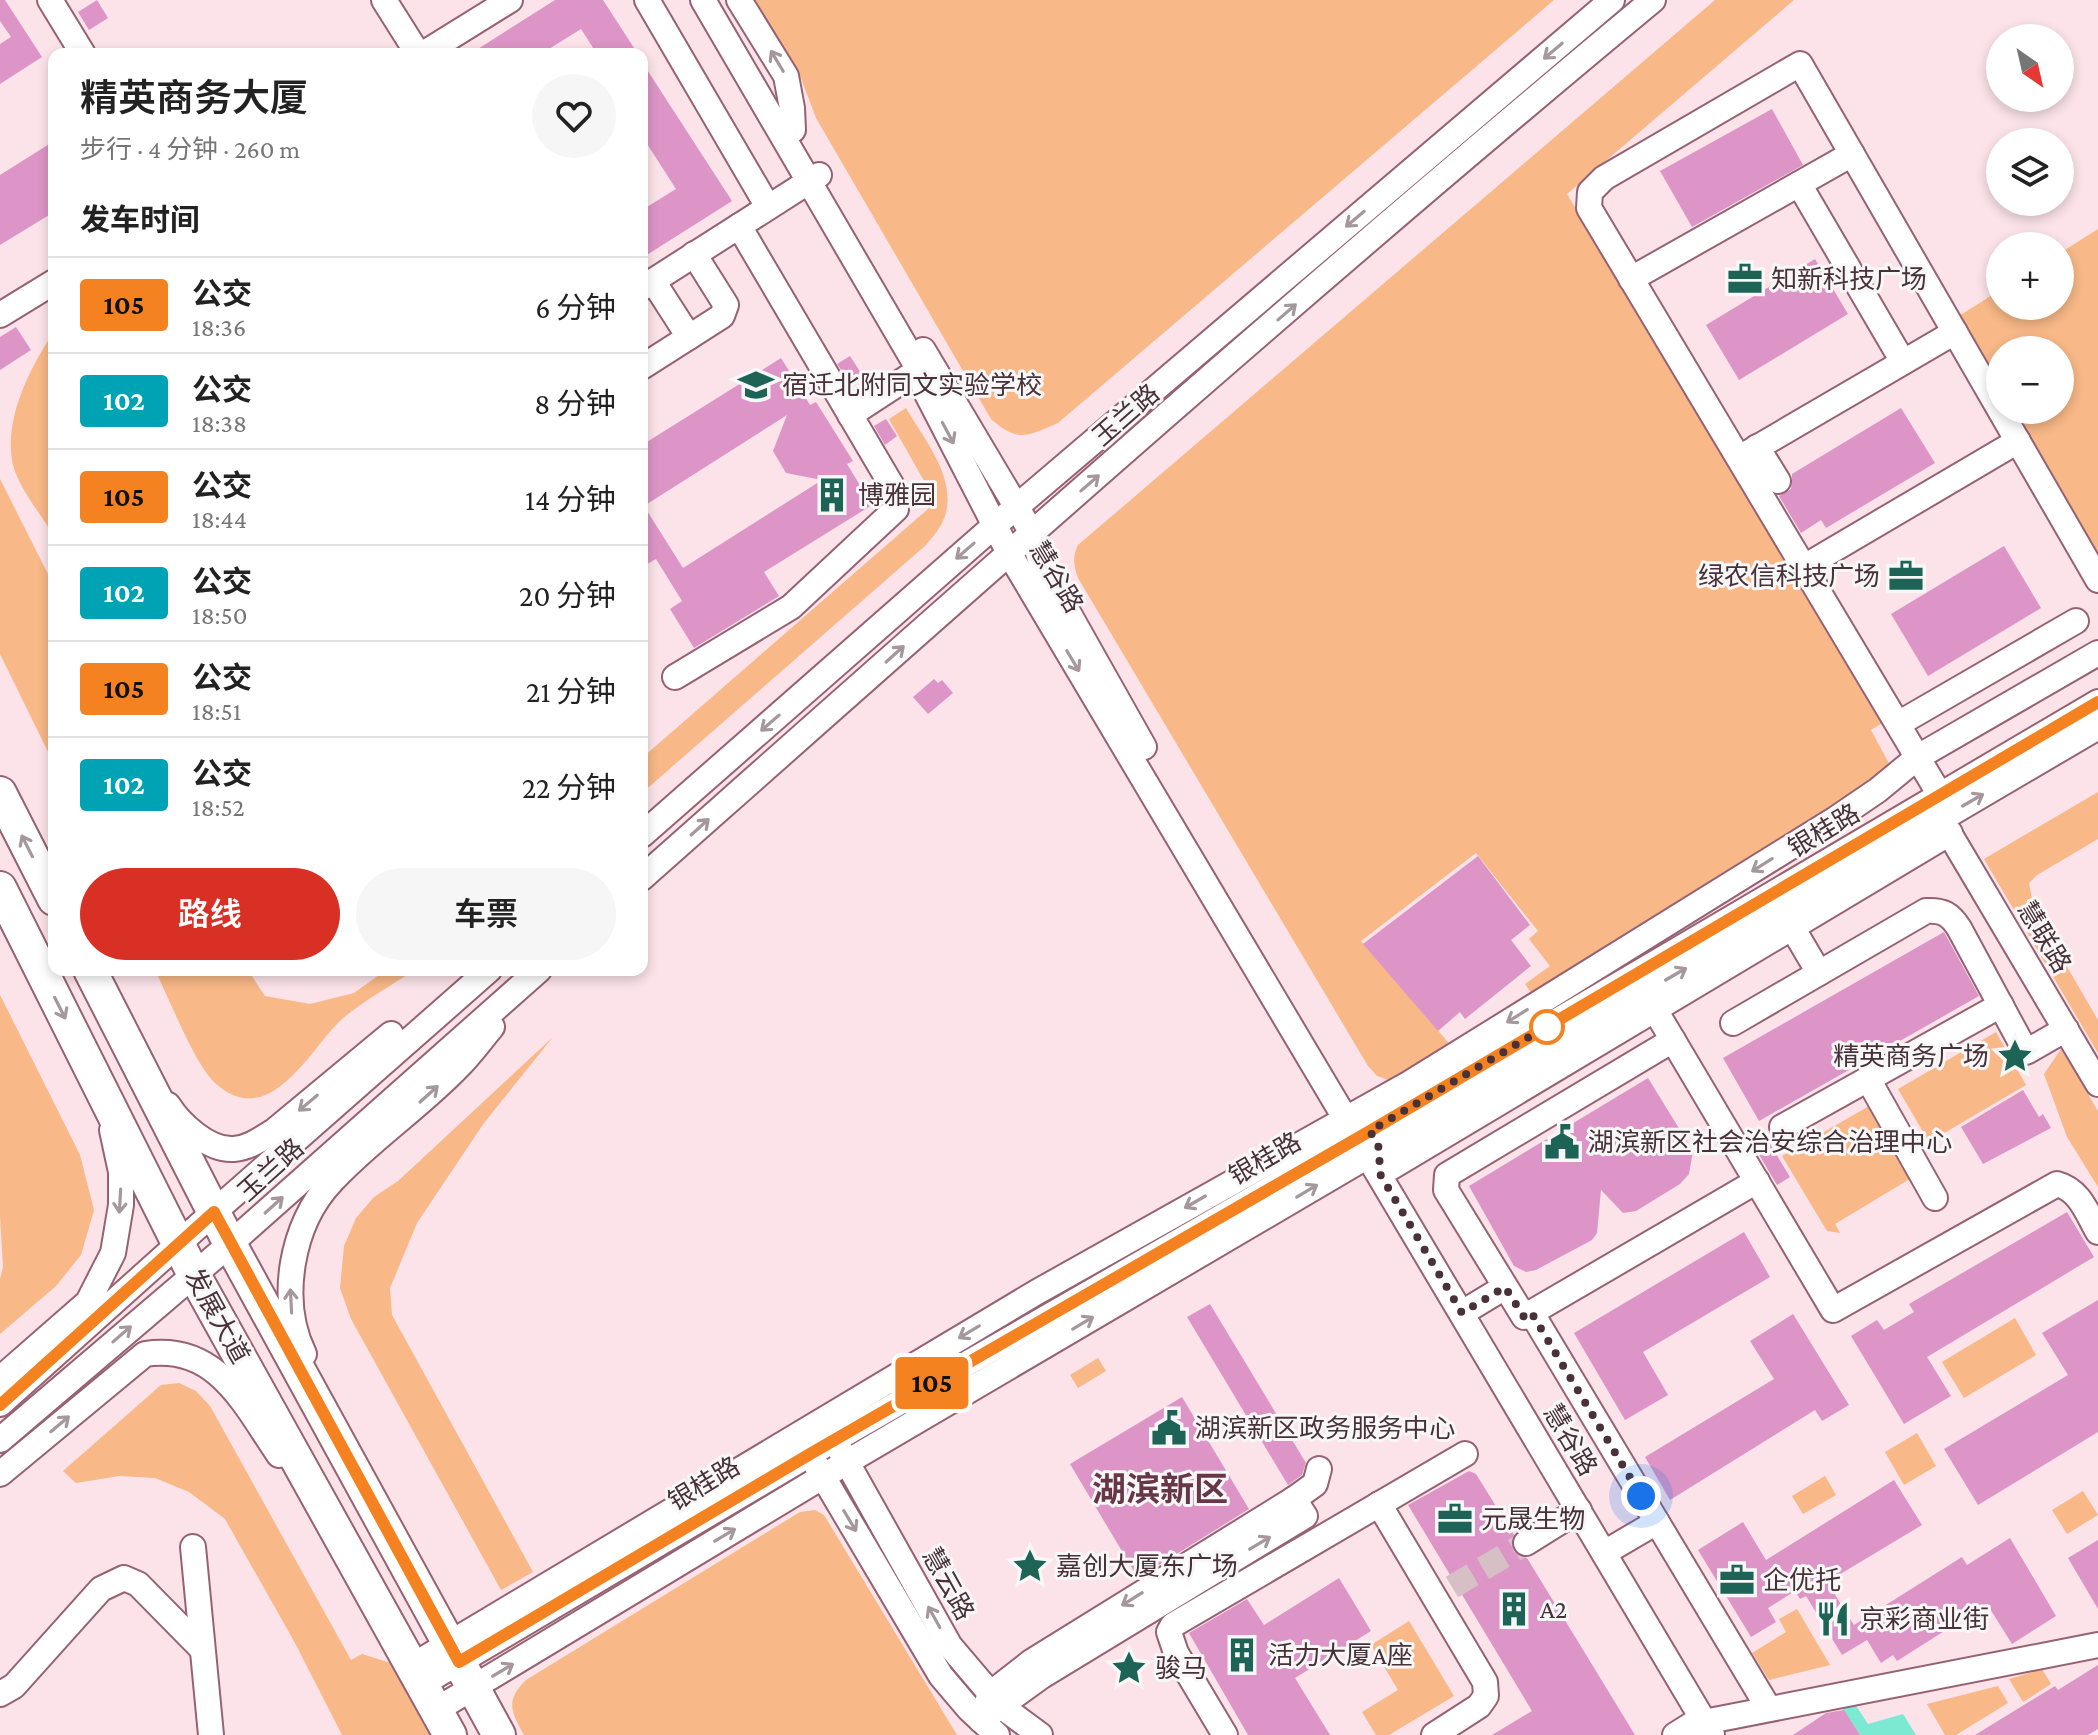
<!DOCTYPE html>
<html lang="zh">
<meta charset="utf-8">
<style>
:root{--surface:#fff;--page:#f6f6f6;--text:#222;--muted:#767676;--line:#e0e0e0;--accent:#d93025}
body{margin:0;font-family:"Crimson Pro","Noto Sans SC",serif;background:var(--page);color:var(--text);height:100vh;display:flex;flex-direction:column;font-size:30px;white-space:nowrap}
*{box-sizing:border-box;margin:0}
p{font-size:26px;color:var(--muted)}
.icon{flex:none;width:44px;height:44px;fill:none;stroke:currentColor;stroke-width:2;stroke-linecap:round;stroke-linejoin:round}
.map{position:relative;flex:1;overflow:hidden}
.side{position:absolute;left:48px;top:48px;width:600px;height:928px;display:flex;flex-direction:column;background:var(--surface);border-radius:16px;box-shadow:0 4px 12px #0003}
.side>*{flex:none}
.badge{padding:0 16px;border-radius:6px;font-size:28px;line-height:52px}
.needle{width:52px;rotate:146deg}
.buttons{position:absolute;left:1986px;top:24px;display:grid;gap:16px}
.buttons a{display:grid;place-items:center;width:88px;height:88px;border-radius:50%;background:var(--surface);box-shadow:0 4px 12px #0003;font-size:40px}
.you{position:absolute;width:40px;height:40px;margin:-20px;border:6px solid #fff;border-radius:50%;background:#1a73e8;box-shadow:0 0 0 12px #1a73e833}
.map>.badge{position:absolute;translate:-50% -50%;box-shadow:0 0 0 4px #fff}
h2{padding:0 32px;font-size:30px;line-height:72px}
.round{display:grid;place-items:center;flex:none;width:84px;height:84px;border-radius:42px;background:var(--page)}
.summary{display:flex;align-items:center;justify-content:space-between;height:136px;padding:0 32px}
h1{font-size:38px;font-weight:600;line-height:60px}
.action{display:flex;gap:16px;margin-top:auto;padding:16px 32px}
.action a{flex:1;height:92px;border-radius:48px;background:var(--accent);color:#fff;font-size:32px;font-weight:600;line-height:92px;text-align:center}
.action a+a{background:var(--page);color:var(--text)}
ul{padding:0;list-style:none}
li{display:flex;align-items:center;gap:24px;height:96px;padding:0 32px;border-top:2px solid var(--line)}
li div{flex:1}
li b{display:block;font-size:30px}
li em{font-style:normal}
li .badge{min-width:88px;font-weight:700;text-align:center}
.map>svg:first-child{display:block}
.green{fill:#f8b887}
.water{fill:#7ce9d3}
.building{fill:#dc95c6;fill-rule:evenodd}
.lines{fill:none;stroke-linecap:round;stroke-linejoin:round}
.minor-tunnel{stroke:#d7bfc6;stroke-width:24;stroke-dasharray:24 12;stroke-linecap:butt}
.minor-casing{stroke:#966273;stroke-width:28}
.major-casing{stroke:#966273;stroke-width:36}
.minor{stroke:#fff;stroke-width:24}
.major{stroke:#fff;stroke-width:32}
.oneway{stroke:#a4989c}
.line-casing{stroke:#fff;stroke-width:18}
.line{stroke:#f58220;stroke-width:12}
.walk{stroke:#483138;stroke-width:8;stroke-dasharray:0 14.4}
.stop-dot{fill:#fff;stroke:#f58220;stroke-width:4}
.labels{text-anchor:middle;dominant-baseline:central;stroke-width:6;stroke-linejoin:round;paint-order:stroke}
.poi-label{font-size:26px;fill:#483138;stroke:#f7f7f7;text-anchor:start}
.street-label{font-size:26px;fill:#483138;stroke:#f7f7f7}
.district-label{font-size:34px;font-weight:bold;fill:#673748;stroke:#f7f7f7}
</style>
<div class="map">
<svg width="2098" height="1735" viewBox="0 0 2098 1735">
<rect width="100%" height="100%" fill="#fbe3e9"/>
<g class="green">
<path d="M753 0H1554L1058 423C1027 436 1018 443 991 419L816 118 801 78Z"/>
<path d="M1715 0H1794L1567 194 1884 722 1871 730 1892 769 1534 997 1525 984 1550 966 1529 939 1538 931 1476 853 1361 941 1453 1048 1391 1081 1377 1076 1368 1066 1078 578C1074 566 1072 557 1078 545Z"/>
<polygon points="2098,229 2098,560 2012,410 2060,410 2060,350 2000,350 2000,388 1959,316 2000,290 2000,306 2060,306 2060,253"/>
<path d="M54 331V536C42 516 15 483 12 460 5 415 31 367 54 331Z"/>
<path d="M906 408C925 441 963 485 941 525 937 532 931 539 926 545L642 793V758L936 502 889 419Z"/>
<polygon points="0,479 54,586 54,764 0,654"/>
<polygon points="2098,792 2098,839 2037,875 2029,883 2034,910 2098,1020 2098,1053 1984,859"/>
<path d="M155 970H248L265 996 310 1004 354 993 386 970H414C391 986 365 1000 343 1018 310 1048 270 1133 215 1083 194 1063 169 998 155 970Z"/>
<polygon points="0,995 80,1155 94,1210 81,1255 56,1286 0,1334 0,1279 3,1267 0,1216"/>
<polygon points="1996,1032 2026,1085 1929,1142 1898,1089"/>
<polygon points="553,1037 484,1123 417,1223 390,1288 392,1315 533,1572 501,1590 351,1319 340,1288 344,1246 356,1218 374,1197 398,1181"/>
<polygon points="2061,1049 2098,1111 2098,1187 2067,1137 2044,1074"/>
<polygon points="1871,1105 1913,1177 1835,1224 1840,1233 1827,1231 1782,1156"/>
<polygon points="2015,1318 2036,1355 1964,1398 1942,1362"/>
<polygon points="1098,1358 1106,1371 1078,1388 1070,1375"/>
<polygon points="179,1383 196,1391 210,1406 351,1660 362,1654 397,1665 435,1735 342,1735 295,1643 225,1519 189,1492 155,1478 119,1476 76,1483 63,1471 161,1385"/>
<polygon points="1917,1433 1936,1466 1904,1485 1885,1452"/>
<polygon points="1825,1476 1836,1495 1803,1514 1792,1496"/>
<polygon points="2083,1491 2098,1515 2067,1534 2052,1510"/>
<path d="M815 1510 824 1515 957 1735H524C511 1711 505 1701 526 1680L800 1512Z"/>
<polygon points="1797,1609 1830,1665 1769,1680 1752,1653 1786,1632 1779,1619"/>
<polygon points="1409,1621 1454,1696 1389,1735 1376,1735 1362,1712 1398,1690 1371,1645"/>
<polygon points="2042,1669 2051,1684 2023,1702 2009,1679"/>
<polygon points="1998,1686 2008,1703 1956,1735 1945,1735 1927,1704"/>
</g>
<polygon class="water" points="1851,1698 1868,1724 1903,1714 1916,1735 1860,1735 1840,1705"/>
<g class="building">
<polygon points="0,0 5,0 42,57 0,84 0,44 11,37 0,21"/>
<polygon points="97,0 108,18 89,30 78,12"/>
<polygon points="555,0 603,0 638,54 597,54 581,29 541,54 470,54"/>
<polygon points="642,62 732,201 642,258 642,210 676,189 642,136"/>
<polygon points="1772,109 1803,165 1692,227 1660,171"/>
<polygon points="54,141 54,212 0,245 0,175"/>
<polygon points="1815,259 1848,314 1739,380 1706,325"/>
<polygon points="16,327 31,350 0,370 0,337"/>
<polygon points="850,356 861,373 849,381 837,364"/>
<path d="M781 358 810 405 816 402 853 461 847 464 872 505 764 572 779 596 694 648 670 609 682 601 656 559 642 567V445ZM787 415 773 451 786 473 822 480 683 568 644 506Z"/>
<polygon points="1901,408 1935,463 1826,528 1821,520 1801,533 1779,496 1791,489 1792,474"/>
<polygon points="886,419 897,436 885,445 874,426"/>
<polygon points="2004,546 2041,608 1928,676 1891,614"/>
<polygon points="934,679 938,683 942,680 953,693 928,714 913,697"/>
<polygon points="1478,856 1530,925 1511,940 1531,966 1465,1019 1460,1012 1438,1031 1363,944"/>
<polygon points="1944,932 1979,996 1759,1121 1723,1058"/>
<polygon points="1648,1078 1693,1151 1689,1174 1680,1184 1636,1211 1623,1213 1601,1190 1597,1233 1592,1240 1536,1270 1526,1272 1514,1266 1469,1186"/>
<polygon points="2023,1090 2039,1117 2043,1114 2051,1128 1983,1164 1961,1127"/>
<polygon points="1761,1129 1790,1177 1777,1185 1748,1136"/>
<polygon points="2067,1212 2094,1257 1927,1357 1951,1396 1904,1424 1851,1336 1877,1320 1884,1330 1914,1312 1909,1304"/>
<polygon points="1744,1232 1770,1277 1643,1352 1668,1395 1625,1420 1574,1333"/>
<polygon points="2098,1300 2098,1432 1978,1505 1944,1449 2068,1375 2042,1333"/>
<polygon points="1210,1304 1306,1463 1302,1475 1288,1485 1187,1317"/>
<polygon points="1793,1314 1849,1405 1822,1421 1815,1410 1670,1500 1645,1457 1774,1379 1750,1341"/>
<polygon points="1182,1397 1249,1509 1138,1578 1070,1464"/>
<polygon points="1469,1471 1476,1474 1514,1535 1511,1543 1514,1552 1520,1556 1527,1558 1635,1735 1492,1735 1532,1711 1408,1505"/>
<polygon points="1894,1480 1922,1525 1827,1582 1854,1625 1962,1557 1967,1565 2010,1538 2056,1616 2012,1644 1987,1604 1897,1661 1893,1655 1881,1663 1867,1640 1842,1655 1806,1596 1800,1599 1795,1591 1768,1608 1776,1622 1751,1637 1698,1550 1743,1522 1766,1560"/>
<polygon points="2098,1540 2098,1609 2068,1558"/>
<polygon points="1339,1578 1371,1631 1295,1678 1330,1735 1248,1735 1189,1633 1247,1599 1264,1625"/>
<polygon points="2098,1665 2098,1729 2088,1735 1975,1735 2055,1686 2058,1690"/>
<polygon points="1844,1710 1860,1735 1793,1735 1826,1713"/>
</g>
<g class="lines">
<polyline class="minor-tunnel" points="1452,1587 1526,1543"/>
<g class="minor-casing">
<g id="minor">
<polyline points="50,0 83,54"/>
<polyline points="384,0 418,54"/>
<polyline points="647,0 768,207"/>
<polyline points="703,0 919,370 926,392 1009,553 1712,1735"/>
<polyline points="739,0 786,76 792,108 793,130"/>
<polyline points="423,54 510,0"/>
<polyline points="1799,184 1903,362"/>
<polyline points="1631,279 1852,154"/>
<polyline points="653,281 689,337"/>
<polyline points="642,288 819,175"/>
<polyline points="0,315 54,282"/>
<polyline points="923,350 1032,533 1042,566 1144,747"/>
<polyline points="642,367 722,316 726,305 694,254"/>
<polyline points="850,415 919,370"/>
<polyline points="1757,447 1778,481"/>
<polyline points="1739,458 1955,332"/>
<polyline points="1804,567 2018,441"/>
<polyline points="675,677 791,607 896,509 895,491 739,226"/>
<polyline points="1898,724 2076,621"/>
<polyline points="1940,795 1589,208 1590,192 1604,178 1800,64 2098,580"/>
<polyline points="1942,821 2098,1084"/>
<polyline points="642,835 994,526 1612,0"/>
<path d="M642 878C976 582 1309 285 1653 0"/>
<polyline points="1792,927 1819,973"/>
<path d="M1645 993 1833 1310 2057 1184C2080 1190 2087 1213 2098 1232"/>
<path d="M1733 1023 1926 911C1943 910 1950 914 1959 928L2026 1052 2066 1029"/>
<polyline points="1673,1040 1447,1175 1446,1190 1524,1317 1757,1181"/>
<polyline points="1868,1079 1935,1198"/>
<path d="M168 1105C180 1124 209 1151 234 1149 249 1148 261 1139 274 1131L391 1034"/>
<polyline points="1782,1127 2001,1005"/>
<polyline points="1380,1174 1950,833"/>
<polyline points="1531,1312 1769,1709"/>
<polyline points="1462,1313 1505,1287"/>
<path d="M304 1354C278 1301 291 1224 332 1181 371 1139 420 1107 460 1065 471 1054 481 1040 492 1027"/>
<polyline points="0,1379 88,1302 113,1253 121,1205 121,1172 112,1130"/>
<polyline points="0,1404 214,1212 489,970"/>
<polyline points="0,1440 230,1244 539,970"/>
<polyline points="839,1448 950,1646 1001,1706 1040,1735"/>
<polyline points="815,1463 941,1676 969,1709 997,1735"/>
<path d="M0 1474 145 1354C217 1343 244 1404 279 1455"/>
<polyline points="1379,1504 1485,1682 1486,1696 1479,1706 1434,1735"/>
<polyline points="1526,1543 1579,1510"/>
<polyline points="193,1547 211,1735"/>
<polyline points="1604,1553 1657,1522"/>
<polyline points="412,1666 1037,1292 1410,1083 1834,820 1878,790 1918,757 2098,653"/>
<polyline points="422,1684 810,1454 1370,1131 2098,702"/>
<polyline points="0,1694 14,1686 101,1589 124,1578 138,1584 202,1649"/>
<polyline points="436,1710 847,1462 2098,727"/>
<polyline points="981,1720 1042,1676 1305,1516 1294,1499 1315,1484 1319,1469"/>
<polyline points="981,1720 990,1694 1031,1662 1294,1499"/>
<polyline points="1225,1735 1176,1653 1169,1632 1173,1625 1465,1454"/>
<polyline points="1675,1735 1691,1725 1704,1722 2098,1645"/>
</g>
</g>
<g class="major-casing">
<g id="major">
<polyline points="0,793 54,899"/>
<polyline points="0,888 193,1273 450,1735"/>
<polyline points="90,970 230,1244 499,1735"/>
</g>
</g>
<use href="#minor" class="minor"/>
<use href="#major" class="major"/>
</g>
<defs><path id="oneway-shaft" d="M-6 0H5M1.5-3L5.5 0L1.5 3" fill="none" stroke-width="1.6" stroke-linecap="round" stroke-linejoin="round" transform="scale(2)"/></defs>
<g class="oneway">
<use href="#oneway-shaft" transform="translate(1553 51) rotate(140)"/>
<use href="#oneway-shaft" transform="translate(777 61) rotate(-121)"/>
<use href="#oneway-shaft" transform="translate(1355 219) rotate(140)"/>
<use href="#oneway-shaft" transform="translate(1287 312) rotate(-41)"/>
<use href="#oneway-shaft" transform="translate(948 433) rotate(62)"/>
<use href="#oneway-shaft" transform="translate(1090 483) rotate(-41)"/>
<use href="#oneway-shaft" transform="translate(965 551) rotate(139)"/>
<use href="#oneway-shaft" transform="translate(895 654) rotate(-42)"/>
<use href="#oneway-shaft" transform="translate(1073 661) rotate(59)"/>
<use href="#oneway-shaft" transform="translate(770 723) rotate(139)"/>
<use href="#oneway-shaft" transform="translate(1973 800) rotate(-30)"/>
<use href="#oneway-shaft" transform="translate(700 827) rotate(-42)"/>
<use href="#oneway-shaft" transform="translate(27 846) rotate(-117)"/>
<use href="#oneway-shaft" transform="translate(1762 865) rotate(148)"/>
<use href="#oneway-shaft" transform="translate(1676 974) rotate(-30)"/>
<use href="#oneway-shaft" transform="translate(60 1008) rotate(63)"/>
<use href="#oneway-shaft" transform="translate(1517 1016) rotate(148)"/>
<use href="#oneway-shaft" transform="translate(429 1094) rotate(-42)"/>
<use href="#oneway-shaft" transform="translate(308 1103) rotate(140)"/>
<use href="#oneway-shaft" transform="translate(1307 1191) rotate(-31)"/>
<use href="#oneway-shaft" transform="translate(120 1201) rotate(93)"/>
<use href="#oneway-shaft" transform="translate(1195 1202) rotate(150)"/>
<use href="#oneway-shaft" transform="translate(274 1205) rotate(-42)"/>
<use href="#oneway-shaft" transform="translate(291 1301) rotate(-93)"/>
<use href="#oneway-shaft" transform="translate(1083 1323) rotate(-31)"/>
<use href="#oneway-shaft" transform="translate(969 1332) rotate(149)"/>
<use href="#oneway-shaft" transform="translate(122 1334) rotate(-41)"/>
<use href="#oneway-shaft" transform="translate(60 1424) rotate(-40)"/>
<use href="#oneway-shaft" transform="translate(850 1521) rotate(59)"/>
<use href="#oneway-shaft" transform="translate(725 1535) rotate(-31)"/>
<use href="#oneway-shaft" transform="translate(1260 1543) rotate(-31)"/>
<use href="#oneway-shaft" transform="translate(1132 1599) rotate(148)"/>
<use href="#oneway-shaft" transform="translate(934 1617) rotate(-119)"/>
<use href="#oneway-shaft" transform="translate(503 1670) rotate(-31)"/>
</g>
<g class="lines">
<g class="line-casing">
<polyline id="line" points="0,1405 214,1212 459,1662 810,1454 1370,1131 2098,702"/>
</g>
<use href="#line" class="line"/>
<polyline class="walk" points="1547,1027 1556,1021 1370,1131 1379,1148 1380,1174 1462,1313 1505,1287 1524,1317 1531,1312 1641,1496"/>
</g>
<defs>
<g id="office-bare" transform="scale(2.76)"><path d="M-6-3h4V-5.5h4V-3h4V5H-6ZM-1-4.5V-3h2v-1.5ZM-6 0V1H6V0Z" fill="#1d6457" stroke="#f7f7f7" stroke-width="2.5" paint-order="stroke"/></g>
<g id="school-bare" transform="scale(2.76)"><path d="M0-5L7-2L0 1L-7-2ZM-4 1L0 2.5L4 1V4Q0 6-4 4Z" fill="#1d6457" stroke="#f7f7f7" stroke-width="2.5" paint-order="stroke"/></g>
<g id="building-bare" transform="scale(2.76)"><path d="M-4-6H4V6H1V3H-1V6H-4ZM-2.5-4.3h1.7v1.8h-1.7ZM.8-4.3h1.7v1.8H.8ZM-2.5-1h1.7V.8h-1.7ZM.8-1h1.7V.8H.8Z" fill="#1d6457" stroke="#f7f7f7" stroke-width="2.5" paint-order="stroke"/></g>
<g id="sight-bare" transform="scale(2.76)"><path d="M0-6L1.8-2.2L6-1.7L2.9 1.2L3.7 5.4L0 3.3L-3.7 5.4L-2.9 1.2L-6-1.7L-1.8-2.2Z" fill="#1d6457" stroke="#f7f7f7" stroke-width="2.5" paint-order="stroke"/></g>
<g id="civic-bare" transform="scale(2.76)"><path d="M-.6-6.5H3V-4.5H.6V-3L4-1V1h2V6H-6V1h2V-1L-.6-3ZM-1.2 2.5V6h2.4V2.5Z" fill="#1d6457" stroke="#f7f7f7" stroke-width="2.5" paint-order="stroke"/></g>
<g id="restaurant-bare" transform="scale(2.76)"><path d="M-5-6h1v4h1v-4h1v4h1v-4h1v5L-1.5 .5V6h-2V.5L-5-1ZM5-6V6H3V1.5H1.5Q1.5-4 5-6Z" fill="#1d6457" stroke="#f7f7f7" stroke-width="2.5" paint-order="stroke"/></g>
</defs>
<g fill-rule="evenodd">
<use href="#office-bare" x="1745" y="279"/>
<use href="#school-bare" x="756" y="385"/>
<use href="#building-bare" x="832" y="495"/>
<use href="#office-bare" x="1906" y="576"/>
<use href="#sight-bare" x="2015" y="1056"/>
<use href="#civic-bare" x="1562" y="1142"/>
<use href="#civic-bare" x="1169" y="1428"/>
<use href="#office-bare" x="1455" y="1519"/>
<use href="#sight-bare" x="1030" y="1566"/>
<use href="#office-bare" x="1737" y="1580"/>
<use href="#building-bare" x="1514" y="1609"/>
<use href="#restaurant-bare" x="1833" y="1619"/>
<use href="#building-bare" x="1242" y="1655"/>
<use href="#sight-bare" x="1129" y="1668"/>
</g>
<circle class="stop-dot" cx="1547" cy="1027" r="16"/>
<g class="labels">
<g class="poi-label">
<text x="1771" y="279">知新科技广场</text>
<text x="782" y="385">宿迁北附同文实验学校</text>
<text x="858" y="495">博雅园</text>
<text x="1880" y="576" text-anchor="end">绿农信科技广场</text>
<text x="1989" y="1056" text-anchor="end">精英商务广场</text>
<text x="1588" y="1142">湖滨新区社会治安综合治理中心</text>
<text x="1195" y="1428">湖滨新区政务服务中心</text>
<text x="1481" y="1519">元晟生物</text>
<text x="1056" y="1566">嘉创大厦东广场</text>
<text x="1763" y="1580">企优托</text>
<text x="1540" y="1609">A2</text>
<text x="1859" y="1619">京彩商业街</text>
<text x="1268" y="1655">活力大厦A座</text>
<text x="1155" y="1668">骏马</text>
</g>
<g class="street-label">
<text transform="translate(1126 415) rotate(-41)">玉兰路</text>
<text transform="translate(1056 577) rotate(59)">慧谷路</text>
<text transform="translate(1824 831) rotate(-31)">银桂路</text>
<text transform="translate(2044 937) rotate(59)">慧联路</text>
<text transform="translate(1265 1159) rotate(-30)">银桂路</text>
<text transform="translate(271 1170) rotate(-42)">玉兰路</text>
<text transform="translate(217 1316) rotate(61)">发展大道</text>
<text transform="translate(1570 1440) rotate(59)">慧谷路</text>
<text transform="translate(704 1484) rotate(-31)">银桂路</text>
<text transform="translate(948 1584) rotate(61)">慧云路</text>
</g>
<g class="district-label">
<text x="1160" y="1489">湖滨新区</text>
</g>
</g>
</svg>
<div class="buttons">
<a><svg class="needle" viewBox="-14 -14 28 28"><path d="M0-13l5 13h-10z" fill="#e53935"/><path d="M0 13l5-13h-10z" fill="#767676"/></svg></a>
<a><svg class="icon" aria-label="layers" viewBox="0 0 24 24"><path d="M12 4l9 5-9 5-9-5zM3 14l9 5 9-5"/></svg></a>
<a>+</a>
<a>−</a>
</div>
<div class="you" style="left:1641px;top:1496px"></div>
<b class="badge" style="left:932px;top:1383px;background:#f58220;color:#111">105</b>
<section class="side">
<div class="summary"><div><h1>精英商务大厦</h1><p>步行 · 4 分钟 · 260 m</p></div><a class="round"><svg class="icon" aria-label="heart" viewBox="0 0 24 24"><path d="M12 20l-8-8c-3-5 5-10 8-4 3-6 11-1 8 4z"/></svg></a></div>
<h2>发车时间</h2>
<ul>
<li><span class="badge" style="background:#f58220;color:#111">105</span><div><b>公交</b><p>18:36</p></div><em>6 分钟</em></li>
<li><span class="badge" style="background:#00a3b4;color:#fff">102</span><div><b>公交</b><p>18:38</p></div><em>8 分钟</em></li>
<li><span class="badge" style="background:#f58220;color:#111">105</span><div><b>公交</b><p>18:44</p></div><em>14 分钟</em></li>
<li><span class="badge" style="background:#00a3b4;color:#fff">102</span><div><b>公交</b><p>18:50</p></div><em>20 分钟</em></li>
<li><span class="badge" style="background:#f58220;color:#111">105</span><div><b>公交</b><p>18:51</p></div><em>21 分钟</em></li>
<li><span class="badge" style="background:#00a3b4;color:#fff">102</span><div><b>公交</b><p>18:52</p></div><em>22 分钟</em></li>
</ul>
<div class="action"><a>路线</a><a>车票</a></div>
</section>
</div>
